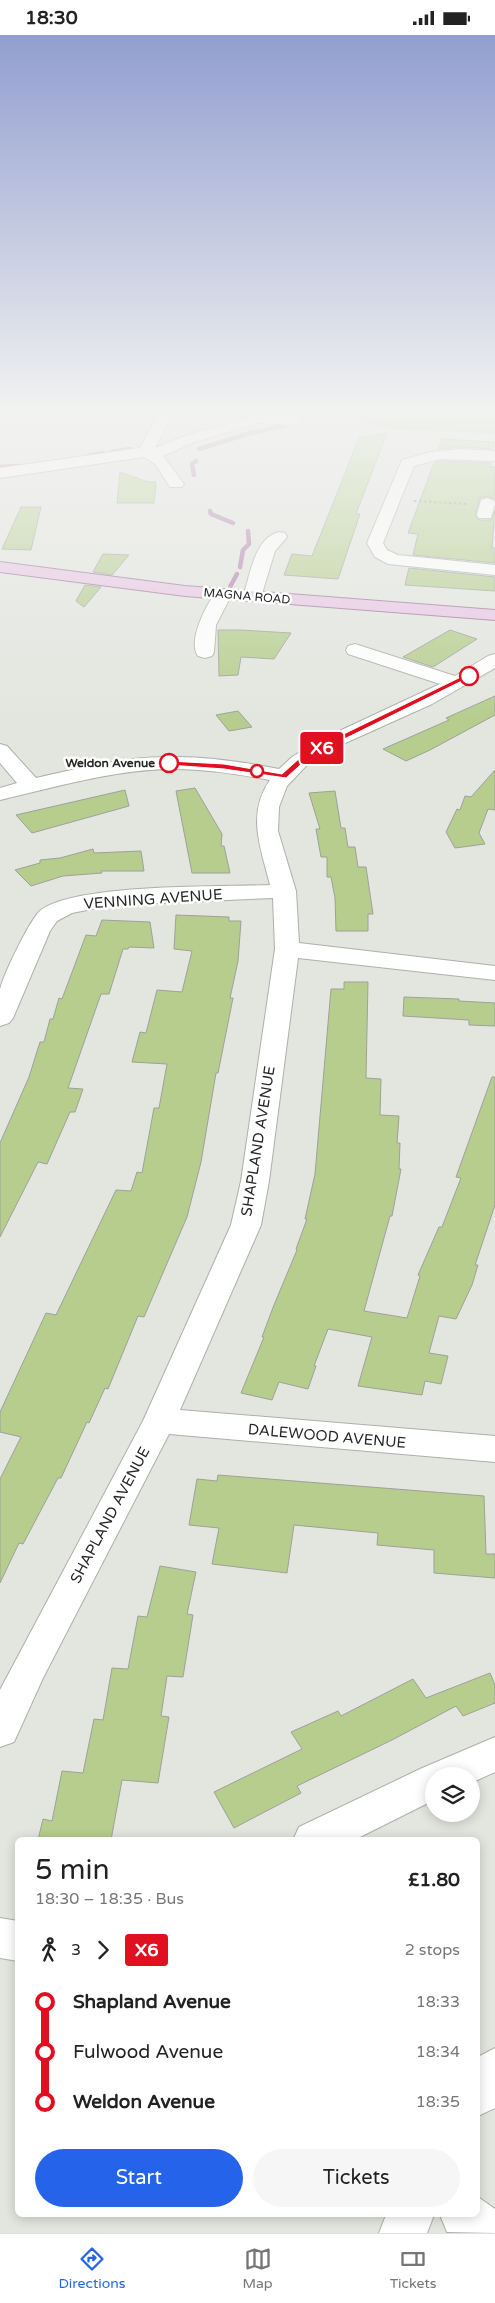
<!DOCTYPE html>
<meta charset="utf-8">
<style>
:root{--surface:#fff;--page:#f6f6f6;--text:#222;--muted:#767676;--line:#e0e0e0;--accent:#2563eb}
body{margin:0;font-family:"Varela Round",sans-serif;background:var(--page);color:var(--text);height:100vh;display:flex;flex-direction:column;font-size:19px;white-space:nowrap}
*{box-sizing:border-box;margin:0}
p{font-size:16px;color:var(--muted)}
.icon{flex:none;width:28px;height:28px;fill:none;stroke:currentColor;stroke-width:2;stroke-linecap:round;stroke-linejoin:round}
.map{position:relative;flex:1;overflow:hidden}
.sheet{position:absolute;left:15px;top:1802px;width:465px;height:380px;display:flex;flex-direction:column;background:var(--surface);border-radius:8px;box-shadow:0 2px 12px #0003}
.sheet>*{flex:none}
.badge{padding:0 10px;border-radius:4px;font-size:18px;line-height:32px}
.tools{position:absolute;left:425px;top:1732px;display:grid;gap:10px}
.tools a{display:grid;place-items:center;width:55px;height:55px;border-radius:50%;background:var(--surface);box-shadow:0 2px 12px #0003;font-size:25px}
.map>.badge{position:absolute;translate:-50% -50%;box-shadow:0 0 0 2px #fff}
.legs{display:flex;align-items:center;gap:8px;height:55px;padding:0 20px;font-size:16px}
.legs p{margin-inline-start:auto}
.headline{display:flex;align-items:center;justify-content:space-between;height:85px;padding:0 20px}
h1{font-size:28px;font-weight:600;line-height:38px}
.action{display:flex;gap:10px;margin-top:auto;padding:10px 20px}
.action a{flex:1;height:58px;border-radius:30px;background:var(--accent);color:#fff;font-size:20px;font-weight:600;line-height:58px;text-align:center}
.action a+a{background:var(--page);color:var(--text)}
ul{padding:0 20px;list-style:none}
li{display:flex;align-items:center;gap:18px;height:50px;font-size:19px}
li i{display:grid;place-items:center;width:8px;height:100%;margin:0 6px;background:currentColor}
li i::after{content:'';width:12px;height:12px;margin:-6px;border:4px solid;border-radius:50%;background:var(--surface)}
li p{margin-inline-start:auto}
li:first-child i{background:linear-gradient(#0000 50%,currentColor 0)}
li:last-child i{background:linear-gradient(currentColor 50%,#0000 0)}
.status{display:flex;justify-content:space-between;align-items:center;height:35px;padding:0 25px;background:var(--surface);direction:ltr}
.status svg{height:14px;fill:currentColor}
.tab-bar{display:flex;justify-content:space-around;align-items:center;height:70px;border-top:1px solid var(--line);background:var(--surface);font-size:14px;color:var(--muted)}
.tab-bar a{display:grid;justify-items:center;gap:2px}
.tab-bar .selected{color:var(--accent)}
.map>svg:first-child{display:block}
.green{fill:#b5c49e}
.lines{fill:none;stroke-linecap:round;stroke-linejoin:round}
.stream{stroke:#b17dab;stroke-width:4.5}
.building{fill:#b6cd8e;stroke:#9ea19b}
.minor-casing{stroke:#adb0aa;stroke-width:2}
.major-casing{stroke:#9c7597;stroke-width:2}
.path{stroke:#989995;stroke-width:2;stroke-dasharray:2.5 2.5;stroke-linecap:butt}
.minor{fill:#fff;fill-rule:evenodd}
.major{fill:#e9c5e5;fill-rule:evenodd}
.line-1{fill:#e01021;stroke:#fff}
.stop-1-dot{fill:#fff;stroke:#e01021;stroke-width:2.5}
.labels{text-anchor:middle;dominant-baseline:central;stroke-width:5;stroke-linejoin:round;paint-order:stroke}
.far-street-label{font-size:12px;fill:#262725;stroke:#fff}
.far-stop-label{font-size:12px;font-weight:bold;fill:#262725;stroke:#fff;text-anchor:end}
.street-label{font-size:15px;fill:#262725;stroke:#fff}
</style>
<div class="status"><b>18:30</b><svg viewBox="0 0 49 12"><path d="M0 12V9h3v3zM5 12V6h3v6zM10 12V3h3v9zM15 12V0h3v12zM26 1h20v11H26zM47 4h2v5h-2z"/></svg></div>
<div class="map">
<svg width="495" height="2198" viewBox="0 0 495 2198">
<rect width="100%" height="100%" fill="#e3e5df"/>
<polygon class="green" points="352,378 495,378 495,399 374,393"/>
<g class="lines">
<g class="stream">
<polyline points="199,414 247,399 292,389"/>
<polyline points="112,417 130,414"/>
<polyline points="88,421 103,418"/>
<polyline points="0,432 19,431"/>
<polyline points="194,440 192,429 196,426"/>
<polyline points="210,476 211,479 233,488"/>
<polyline points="240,532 243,515 249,509 248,496"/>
<polyline points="230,552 237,539"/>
</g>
</g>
<g class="building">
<polygon points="387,398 356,479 360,479 338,544 284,540 292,519 312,521 359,403"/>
<polygon points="442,404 457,405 494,407 493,414 461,412 439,414"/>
<polygon points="440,426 491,428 490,432 495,432 495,465 488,461 480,463 475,480 479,485 491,485 495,475 492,513 495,513 495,528 413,520 418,499 408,498 434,428"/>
<polygon points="120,437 148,447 156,447 154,468 117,468"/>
<polygon points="21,472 41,472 31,515 2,514"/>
<polygon points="103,519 129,520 112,540 93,537"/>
<polygon points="409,533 495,542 495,556 405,550"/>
<polygon points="85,550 101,552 84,572 76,566"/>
<polygon points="218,595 241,595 291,598 274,624 241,622 238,640 219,641"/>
<polygon points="450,595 477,604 433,632 403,622"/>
<polygon points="495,661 495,680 430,715 406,726 383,714 449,685 446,683"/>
<polygon points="238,676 252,692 229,696 216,680"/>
<polygon points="495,735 495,775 488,774 479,798 485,809 455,813 446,797 457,774 460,775 465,761 471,762"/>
<polygon points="195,753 222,799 221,811 224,811 230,838 192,838 176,756"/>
<polygon points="125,755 129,771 32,798 16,780"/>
<polygon points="335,756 341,793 345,793 348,812 355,812 358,832 366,832 373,879 368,879 368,896 336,896 335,863 331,842 327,842 327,822 321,822 316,794 320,794 309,758"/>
<polygon points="93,814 94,818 141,816 144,836 101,836 102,838 63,841 31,851 15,835 40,828 40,825 60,823"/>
<polygon points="176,880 229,882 229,886 241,886 238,926 230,963 233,963 218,1038 216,1038 201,1127 187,1182 144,1282 138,1281 108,1354 105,1353 89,1388 87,1387 61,1443 58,1443 23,1509 19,1508 0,1548 0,1444 21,1402 0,1397 0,1377 46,1278 56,1280 116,1155 131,1156 137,1137 142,1138 154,1073 159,1073 167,1029 132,1027 140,997 146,998 157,955 182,957 192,916 174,914"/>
<polygon points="102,885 150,887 154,913 129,912 128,914 123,914 109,959 101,959 68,1053 83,1054 75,1077 70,1077 47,1129 38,1127 0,1202 0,1108 29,1042 40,1007 44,1007 50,984 53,984 59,963 62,964 86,900 96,901"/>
<polygon points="344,947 368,947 366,1043 381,1044 380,1080 399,1081 397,1108 400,1108 399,1134 401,1134 392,1181 390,1181 364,1276 407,1283 420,1241 418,1240 439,1192 442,1192 461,1143 456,1142 492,1042 495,1042 495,1170 475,1230 478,1230 472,1250 456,1284 439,1281 429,1318 448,1321 441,1349 425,1346 422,1360 358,1351 372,1302 328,1294 314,1331 316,1331 308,1354 279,1347 272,1365 241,1358 264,1302 262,1302 274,1270 297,1215 296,1214 307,1184 305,1184 315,1139 331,954 344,954"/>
<polygon points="404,962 459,964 459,966 495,968 495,991 469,990 469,985 403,981"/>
<polygon points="218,1440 484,1461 486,1519 495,1519 495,1543 434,1538 434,1515 377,1510 378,1498 294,1490 287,1538 212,1529 219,1493 189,1490 197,1444 217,1446"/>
<polygon points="160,1531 196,1537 187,1579 193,1580 183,1642 167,1641 161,1681 169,1682 158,1748 122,1745 111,1805 38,1805 43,1784 52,1786 62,1736 83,1738 94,1684 103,1685 112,1633 128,1634 138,1581 147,1582"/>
<polygon points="490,1638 495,1650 495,1668 463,1681 456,1671 392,1705 297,1751 301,1758 234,1793 214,1757 302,1714 291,1697 338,1676 341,1681 413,1644 426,1663"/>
</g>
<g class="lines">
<g class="minor-casing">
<g id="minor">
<polygon points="159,378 173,378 155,413 182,402 256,380 297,382 304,386 297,390 257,388 192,408 163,421 184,449 182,452 170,452 155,429 144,422 0,443 0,433 140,413"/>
<polygon points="461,414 495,416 495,426 440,424 414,431 383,508 387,515 398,520 495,530 495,540 388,529 375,522 367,508 402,425 430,417"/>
<polygon points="487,463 493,465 495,468 491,483 479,483 477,480 481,465"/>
<path d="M279 497 285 498 287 502 275 516 261 562 258 566H246L243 562C250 541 254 503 279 497Z"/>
<path d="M223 554 229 555 232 559 216 590 214 617 212 621 205 623 198 621C187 605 207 569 217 555Z"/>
<path d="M355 609 455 641 488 621 495 619V633L432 669 332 714 306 731 287 751 279 772 278 796 296 856 299 908 495 931V945L298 923 269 1146 261 1190 180 1375 495 1401V1427L169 1399 43 1643 14 1707 0 1712V1655L143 1386 231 1190 241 1146 275 914 273 863 112 870 72 878 57 886 50 896 13 983 9 988 0 991C0 979 0 967 0 956 1 944 31 882 41 875 78 848 220 852 270 850 261 813 246 779 270 745 236 739 201 733 166 734 110 736 55 752 0 765V753L17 748 0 728V709L7 711 36 743C79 733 123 722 168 722 205 721 242 727 279 734L292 722 318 706 440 649 348 619 346 615 348 611Z"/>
<polygon points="495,1702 495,1737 471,1748 471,1741 434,1741 434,1765 354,1805 293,1805 299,1792 420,1734"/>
<polygon points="0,1883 18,1886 18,1926 0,1923"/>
<polygon points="495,2013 495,2073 478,2081 478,2022"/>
<polygon points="478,2162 495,2174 495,2198 447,2197 440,2180 478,2180"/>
<polygon points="386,2180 434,2180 427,2198 379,2198"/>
</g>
</g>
<g class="major-casing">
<polygon id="major" points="0,527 185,551 495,575 495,585 185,561 0,537"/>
</g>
<polyline class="path" points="414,466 467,469"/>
<use href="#minor" class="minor"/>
<use href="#major" class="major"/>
</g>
<linearGradient id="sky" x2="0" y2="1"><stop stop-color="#929ed0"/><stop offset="0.55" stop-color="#f2f3f1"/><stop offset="1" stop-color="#f2f3f1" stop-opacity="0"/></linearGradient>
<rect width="495" height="686" fill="url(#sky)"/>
<polygon class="line-1" points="467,639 472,641 324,714 307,724 286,743 224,734 169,730 165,728 169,726 224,729 282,739 302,721 319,711"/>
<g class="stop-1-dot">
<circle cx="469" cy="641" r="9"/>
<circle cx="169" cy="728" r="9"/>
<circle cx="257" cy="736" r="6"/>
</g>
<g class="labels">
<g class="far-street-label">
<text transform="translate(247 561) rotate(5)">MAGNA ROAD</text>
</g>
<g class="far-stop-label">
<text x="155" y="728">Weldon Avenue</text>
</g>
<g class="street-label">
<text transform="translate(153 864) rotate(-4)">VENNING AVENUE</text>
<text transform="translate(258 1106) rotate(-81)">SHAPLAND AVENUE</text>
<text transform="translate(327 1401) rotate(5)">DALEWOOD AVENUE</text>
<text transform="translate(110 1480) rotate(-62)">SHAPLAND AVENUE</text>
</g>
</g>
</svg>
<div class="tools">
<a><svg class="icon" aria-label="layers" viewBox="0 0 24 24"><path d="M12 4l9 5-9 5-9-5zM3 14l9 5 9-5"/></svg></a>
</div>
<b class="badge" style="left:322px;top:713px;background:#e01021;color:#fff">X6</b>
<section class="sheet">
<div class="headline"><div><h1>5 min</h1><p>18:30 – 18:35 · Bus</p></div><b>£1.80</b></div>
<div class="legs"><svg class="icon" aria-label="walk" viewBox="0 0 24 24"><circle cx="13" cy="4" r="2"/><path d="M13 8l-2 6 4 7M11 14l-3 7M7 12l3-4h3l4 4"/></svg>3<svg class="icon" aria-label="forward" viewBox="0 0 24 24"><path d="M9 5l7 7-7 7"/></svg><b class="badge" style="background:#e01021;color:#fff">X6</b><p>2 stops</p></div>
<ul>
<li><i style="color:#e01021"></i><b>Shapland Avenue</b><p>18:33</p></li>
<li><i style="color:#e01021"></i><span>Fulwood Avenue</span><p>18:34</p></li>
<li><i style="color:#e01021"></i><b>Weldon Avenue</b><p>18:35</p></li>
</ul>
<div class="action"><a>Start</a><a>Tickets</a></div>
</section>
</div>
<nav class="tab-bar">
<a class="selected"><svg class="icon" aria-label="directions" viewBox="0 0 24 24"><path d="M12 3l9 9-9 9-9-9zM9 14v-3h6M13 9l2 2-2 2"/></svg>Directions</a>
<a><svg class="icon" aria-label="map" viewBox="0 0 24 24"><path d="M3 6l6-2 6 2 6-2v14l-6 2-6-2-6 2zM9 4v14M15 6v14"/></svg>Map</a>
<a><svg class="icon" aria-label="tickets" viewBox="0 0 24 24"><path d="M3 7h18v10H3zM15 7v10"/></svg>Tickets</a>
</nav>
